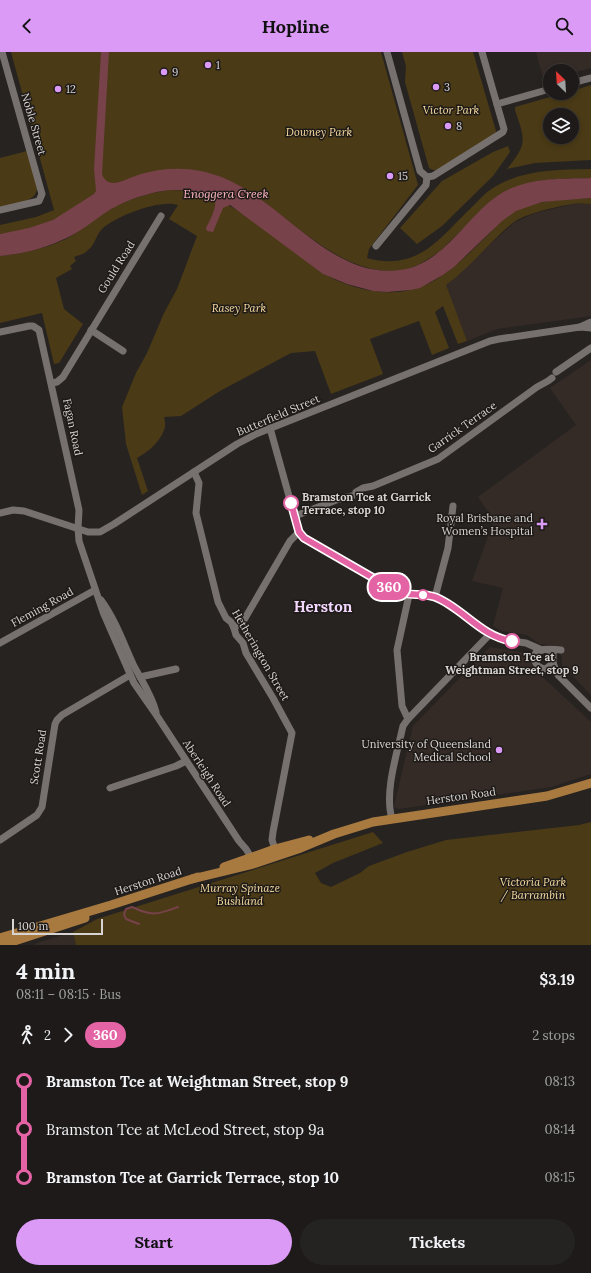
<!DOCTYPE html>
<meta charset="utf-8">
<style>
:root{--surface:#1d1a19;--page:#252322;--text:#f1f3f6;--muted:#a0a1a2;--line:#3b3838;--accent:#da9af6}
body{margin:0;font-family:Lora,serif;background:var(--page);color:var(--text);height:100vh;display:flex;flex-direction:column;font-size:15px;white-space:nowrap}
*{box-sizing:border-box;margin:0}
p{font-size:13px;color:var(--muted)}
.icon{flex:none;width:22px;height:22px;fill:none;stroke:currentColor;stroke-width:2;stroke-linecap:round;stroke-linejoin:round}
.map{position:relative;height:893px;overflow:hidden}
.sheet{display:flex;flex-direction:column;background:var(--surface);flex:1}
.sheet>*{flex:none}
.badge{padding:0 8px;border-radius:13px;font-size:14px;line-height:26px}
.needle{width:26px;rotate:335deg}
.fabs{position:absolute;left:543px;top:12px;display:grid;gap:8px}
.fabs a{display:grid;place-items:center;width:36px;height:36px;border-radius:50%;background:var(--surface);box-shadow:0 2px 6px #0003,0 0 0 1px var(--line);font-size:20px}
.scale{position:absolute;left:12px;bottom:10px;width:91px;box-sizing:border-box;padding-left:4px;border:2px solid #d7d4d3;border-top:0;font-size:11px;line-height:14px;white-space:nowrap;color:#d7d4d3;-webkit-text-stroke:3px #1e1a18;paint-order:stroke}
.map>.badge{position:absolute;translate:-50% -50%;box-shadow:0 0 0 2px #fff}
.legs{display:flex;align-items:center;gap:6px;height:44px;padding:0 16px;font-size:13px}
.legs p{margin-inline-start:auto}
.head{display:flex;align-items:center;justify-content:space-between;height:68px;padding:0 16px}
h1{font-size:22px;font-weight:700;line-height:30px}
.primary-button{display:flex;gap:8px;margin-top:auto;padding:8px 16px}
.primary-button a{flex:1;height:46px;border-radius:24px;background:var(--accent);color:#111;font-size:16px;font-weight:700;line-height:46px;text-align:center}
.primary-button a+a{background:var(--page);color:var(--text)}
ul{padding:0 16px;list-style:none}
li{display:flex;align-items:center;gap:14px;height:48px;font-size:15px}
li i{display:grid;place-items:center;width:6px;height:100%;margin:0 5px;background:currentColor}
li i::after{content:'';width:10px;height:10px;margin:-5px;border:3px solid;border-radius:50%;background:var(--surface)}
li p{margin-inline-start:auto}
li:first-child i{background:linear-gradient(#0000 50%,currentColor 0)}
li:last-child i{background:linear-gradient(currentColor 50%,#0000 0)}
header{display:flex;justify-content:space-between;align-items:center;height:52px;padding:0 16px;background:var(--accent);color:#111;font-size:18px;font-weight:700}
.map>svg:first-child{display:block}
.built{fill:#352b26}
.green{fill:#4a3a16;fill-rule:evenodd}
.water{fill:#77424a}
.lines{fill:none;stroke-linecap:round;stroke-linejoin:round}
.stream{stroke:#77424a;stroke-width:2}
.minor{stroke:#76716e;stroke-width:7}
.major{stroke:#a87a40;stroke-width:9}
.line-1-casing{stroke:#fff;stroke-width:9}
.line-1{stroke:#e463a4;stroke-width:6}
.poi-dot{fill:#da9af6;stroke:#1e1a18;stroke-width:1.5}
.stop-1-dot{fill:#fff;stroke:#e463a4;stroke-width:2}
.labels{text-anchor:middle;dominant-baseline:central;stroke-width:3;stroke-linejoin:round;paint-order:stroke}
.poi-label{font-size:11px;fill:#d7d4d3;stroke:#1e1a18;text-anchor:start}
.park-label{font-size:11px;font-style:italic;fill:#fbdfa2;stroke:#1e1a18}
.street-label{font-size:11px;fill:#d7d4d3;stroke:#1e1a18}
.stop-label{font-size:11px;font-weight:bold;fill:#d7d4d3;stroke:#1e1a18;text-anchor:start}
.water-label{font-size:12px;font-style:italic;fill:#ffb7c0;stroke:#1e1a18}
.district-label{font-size:15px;font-weight:bold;fill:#f2d7fe;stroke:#1e1a18}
</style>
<header><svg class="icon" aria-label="back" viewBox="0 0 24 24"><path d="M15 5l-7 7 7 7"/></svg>Hopline<svg class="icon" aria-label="search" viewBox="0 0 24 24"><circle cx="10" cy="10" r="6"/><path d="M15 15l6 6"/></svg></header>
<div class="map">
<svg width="591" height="893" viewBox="0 0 591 893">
<rect width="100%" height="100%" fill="#272321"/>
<g class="built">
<polygon points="536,0 591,0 591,16 572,21 572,19 550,19 550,27 544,29"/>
<polygon points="574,152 591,152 591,264 497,277 467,289 445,233 515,170 535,161"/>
<polygon points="591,308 591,643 562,613 562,604 550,593 539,592 527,583 502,579 493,574 503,536 472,529 494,468 478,445 576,373 550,336"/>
<polygon points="490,595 525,601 536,619 591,670 591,722 551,735 398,757 394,754 413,674"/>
<polygon points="73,880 76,893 34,893 37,891"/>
</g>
<g class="green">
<path d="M11 0H381L418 133 369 197 367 206C420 220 440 185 475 152 480 147 486 140 493 136 523 117 557 118 591 117V126C555 127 530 126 497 144L440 199C431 205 422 212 411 216 352 234 294 169 250 140 237 132 225 126 211 122L63 163C45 174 21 180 0 182V173L36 165 54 158Z"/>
<polygon points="402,0 473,0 496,79 495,84 436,118 433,118 429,116 405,30 406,14"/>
<path d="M591 33V108L535 111 507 117C528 91 525 88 515 58V55L564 41H572V39ZM550 63H572V85H550Z"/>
<polygon points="508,94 510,100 493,124 442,174 417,192 400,176 442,129 493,100"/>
<path d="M27 99 37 135C38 151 12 152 0 155V106Z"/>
<path d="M170 138C223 137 264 177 304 207 311 212 317 218 324 222 342 232 364 239 384 240 430 243 457 213 487 184 494 176 502 167 511 161 535 147 564 148 591 146V152C585 152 579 151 573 152 558 154 525 162 514 170 490 189 471 215 446 233L467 289 458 292 443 254 435 260 449 296 432 303 419 269 370 287 383 322 331 342 315 299 291 301 220 339 181 364 164 365C165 369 166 375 164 378 160 390 148 400 137 406L148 439 142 443 126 392 122 355 136 321 147 301 164 261 177 237 197 184 169 167 178 153C160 147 116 164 102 177 96 183 95 193 88 198 85 202 79 203 74 205L76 209 70 214 72 217 56 226 64 257 83 272 59 311 54 312 42 261 0 271V204C22 202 48 196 68 186 82 178 95 167 109 158 127 147 149 141 170 138Z"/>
<polygon points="591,770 591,893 76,893 73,880 97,867 373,780 383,791 333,811 315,821 321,831 331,835 360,821 369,814 407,800 446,788 579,773"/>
</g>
<path class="water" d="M101 0H109L102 122C103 126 107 131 113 131 120 131 134 124 141 122 170 114 196 115 224 126 284 150 334 232 406 217 444 209 467 165 497 144 525 125 559 127 591 126V146L542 150 516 159 502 169 454 215 443 223 420 236 411 238 387 240 373 239 347 232 323 222 230 153 223 156 213 180 207 179 206 176C209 170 220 151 213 145 209 142 201 142 196 141 190 140 184 138 178 138 157 137 125 148 108 159 93 169 79 181 62 188 43 197 21 202 0 204V182L29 176 53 168 94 142 96 139 94 117Z"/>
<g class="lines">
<path class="stream" d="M139 872 126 867 124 862 126 857 132 855C153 865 158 862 178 855"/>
<g class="minor">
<polyline points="387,0 420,119 427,125"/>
<polyline points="572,31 591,26"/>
<polyline points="497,52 550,37"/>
<polyline points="427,125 433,124 503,80 504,77 482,0"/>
<polyline points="0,158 39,149 42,142 2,0"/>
<polyline points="376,194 426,133 427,125"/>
<polyline points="580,275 591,270"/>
<polyline points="91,278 123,299"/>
<polyline points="0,280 29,274 33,274 39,278 79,458 78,476 79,489 103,560 134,631 157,664 239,789 246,797 251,805"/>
<polyline points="556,320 591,296"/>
<polyline points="52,331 57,330 63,325 161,164"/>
<polyline points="270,376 299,480 302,484 399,541 429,544 442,549 494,584 504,588 526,591 542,598"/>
<polyline points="194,420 199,431 196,461 218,550 226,566 231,570 234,576 236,583 243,591 246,601 273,646 292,681 273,780 272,788 275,797"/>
<polyline points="356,440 363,436 373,434 438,407 537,335 548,329 552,326"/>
<polyline points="0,461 13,458 24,459 88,480 100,480 114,472 237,392 256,382 490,289 499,287 580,275 591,276"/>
<polyline points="295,464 339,447 352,444"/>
<polyline points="435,545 448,496 453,454"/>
<path d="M101 548C115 567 123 590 133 612 141 628 152 643 156 660"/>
<polyline points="234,576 244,568 290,489 299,480"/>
<polyline points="0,591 95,538"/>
<path d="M548 598 553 602V611L546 617C534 616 529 601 541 598 547 596 555 598 561 598"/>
<polyline points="553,611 558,623 591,656"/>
<polyline points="140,625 176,617"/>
<polyline points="408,667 402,654 397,598 409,543"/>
<polyline points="110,736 176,714 186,709"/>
<path d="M392 767C384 740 397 702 403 674L408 667 490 582"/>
<polyline points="0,788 37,763 42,755 55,672 57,668 62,663 130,623"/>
</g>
<g class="major">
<polyline points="224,815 275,797 309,788"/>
<polyline points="192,827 250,813 298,797 334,782 373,770 547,744 591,731"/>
<polyline points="0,886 111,853 198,825"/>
<polyline points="2,893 85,866"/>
</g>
</g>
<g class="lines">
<g class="line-1-casing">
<path id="line-1" d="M291 451 299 480 304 486 396 539C408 545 422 540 435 545 462 555 481 585 512 589"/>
</g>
<use href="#line-1" class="line-1"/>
</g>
<g class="poi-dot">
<circle cx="208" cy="13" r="4"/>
<circle cx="164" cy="20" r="4"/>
<circle cx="436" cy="35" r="4"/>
<circle cx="58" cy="37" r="4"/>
<circle cx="448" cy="74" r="4"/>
<circle cx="390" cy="124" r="4"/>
<path d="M540 466h4v4h4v4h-4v4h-4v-4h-4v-4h4z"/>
<circle cx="499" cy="698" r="4"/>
</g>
<g class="stop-1-dot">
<circle cx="291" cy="451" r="7"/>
<circle cx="423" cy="543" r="5"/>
<circle cx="512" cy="589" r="7"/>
</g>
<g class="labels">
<g class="poi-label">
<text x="216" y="13">1</text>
<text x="172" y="20">9</text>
<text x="444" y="35">3</text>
<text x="66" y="37">12</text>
<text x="456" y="74">8</text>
<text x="398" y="124">15</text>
<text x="533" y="466" text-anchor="end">Royal Brisbane and<tspan x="533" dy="13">Women’s Hospital</tspan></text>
<text x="491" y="692" text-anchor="end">University of Queensland<tspan x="491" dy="13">Medical School</tspan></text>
</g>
<g class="park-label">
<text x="451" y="58">Victor Park</text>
<text x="319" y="80">Downey Park</text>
<text x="239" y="256">Rasey Park</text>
<text x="533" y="830">Victoria Park<tspan x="533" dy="13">/ Barrambin</tspan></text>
<text x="240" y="836">Murray Spinaze<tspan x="240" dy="13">Bushland</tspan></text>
</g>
<g class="street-label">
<text transform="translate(34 72) rotate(74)">Noble Street</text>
<text transform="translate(116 215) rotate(-58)">Gould Road</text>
<text transform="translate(278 363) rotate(-23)">Butterfield Street</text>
<text transform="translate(73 375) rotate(78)">Fagan Road</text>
<text transform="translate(462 375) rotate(-35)">Garrick Terrace</text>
<text transform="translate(42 555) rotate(-29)">Fleming Road</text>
<text transform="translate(261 603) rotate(60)">Hetherington Street</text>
<text transform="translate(38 705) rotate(-81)">Scott Road</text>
<text transform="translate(207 721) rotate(57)">Aberleigh Road</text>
<text transform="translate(461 744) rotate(-8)">Herston Road</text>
<text transform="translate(148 829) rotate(-18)">Herston Road</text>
</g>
<g class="stop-label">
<text x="302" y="445">Bramston Tce at Garrick<tspan x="302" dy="13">Terrace, stop 10</tspan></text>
<text x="512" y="605" text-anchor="middle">Bramston Tce at<tspan x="512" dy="13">Weightman Street, stop 9</tspan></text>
</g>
<g class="water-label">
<text x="226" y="141">Enoggera Creek</text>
</g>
<g class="district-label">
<text x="323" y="554">Herston</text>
</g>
</g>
</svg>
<div class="fabs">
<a><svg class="needle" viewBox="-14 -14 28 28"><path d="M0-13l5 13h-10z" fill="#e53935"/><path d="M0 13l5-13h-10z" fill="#a0a1a2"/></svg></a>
<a><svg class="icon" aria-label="layers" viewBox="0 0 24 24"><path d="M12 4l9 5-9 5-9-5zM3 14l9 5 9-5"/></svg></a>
</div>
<div class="scale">100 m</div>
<b class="badge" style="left:389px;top:535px;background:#e463a4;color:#fff">360</b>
</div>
<section class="sheet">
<div class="head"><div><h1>4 min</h1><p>08:11 – 08:15 · Bus</p></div><b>$3.19</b></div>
<div class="legs"><svg class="icon" aria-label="walk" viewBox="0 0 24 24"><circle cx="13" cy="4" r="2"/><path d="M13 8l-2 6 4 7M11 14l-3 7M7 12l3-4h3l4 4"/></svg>2<svg class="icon" aria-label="forward" viewBox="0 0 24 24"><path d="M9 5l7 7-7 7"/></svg><b class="badge" style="background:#e463a4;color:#fff">360</b><p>2 stops</p></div>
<ul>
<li><i style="color:#e463a4"></i><b>Bramston Tce at Weightman Street, stop 9</b><p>08:13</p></li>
<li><i style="color:#e463a4"></i><span>Bramston Tce at McLeod Street, stop 9a</span><p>08:14</p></li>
<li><i style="color:#e463a4"></i><b>Bramston Tce at Garrick Terrace, stop 10</b><p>08:15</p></li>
</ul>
<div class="primary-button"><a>Start</a><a>Tickets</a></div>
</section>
